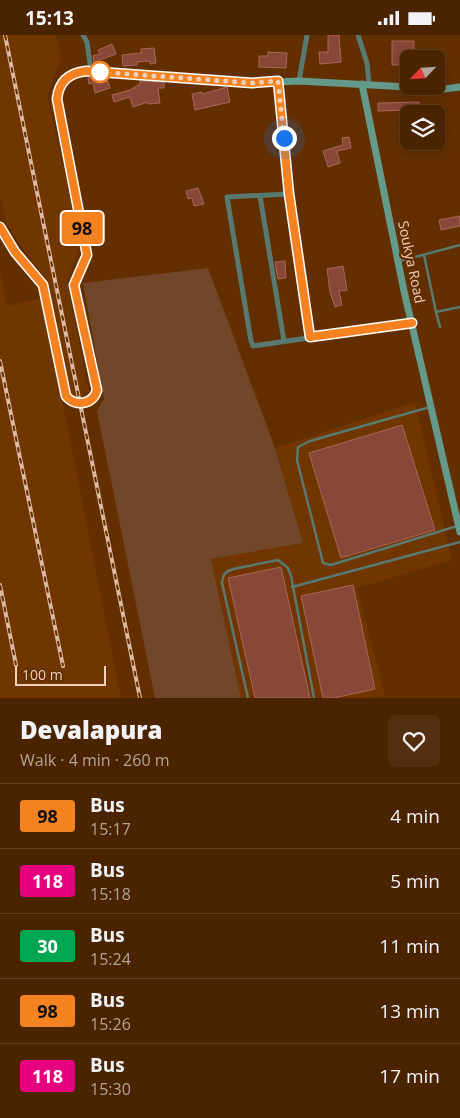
<!DOCTYPE html>
<meta charset="utf-8">
<style>
:root{--surface:#4a2300;--page:#542f0f;--text:#f1f3f6;--muted:#b2a499;--line:#614022}
body{margin:0;font-family:"Open Sans",sans-serif;background:var(--page);color:var(--text);height:100vh;display:flex;flex-direction:column;font-size:19px;white-space:nowrap}
*{box-sizing:border-box;margin:0}
p{font-size:16px;color:var(--muted)}
.icon{flex:none;width:28px;height:28px;fill:none;stroke:currentColor;stroke-width:2;stroke-linecap:round;stroke-linejoin:round}
.map{position:relative;height:663px;overflow:hidden}
.details{display:flex;flex-direction:column;background:var(--surface);flex:1}
.details>*{flex:none}
.badge{padding:0 10px;border-radius:4px;font-size:18px;line-height:32px}
.needle{width:32px;rotate:245deg}
.tools{position:absolute;left:400px;top:15px;display:grid;gap:10px}
.tools a{display:grid;place-items:center;width:45px;height:45px;border-radius:8px;background:var(--surface);box-shadow:0 2px 12px #0003,0 0 0 1px var(--line);font-size:25px}
.scale{position:absolute;left:15px;bottom:12px;width:91px;box-sizing:border-box;padding-left:5px;border:2px solid #f0cfbb;border-top:0;font-size:14px;line-height:18px;white-space:nowrap;color:#f0cfbb;-webkit-text-stroke:4px #632f00;paint-order:stroke}
.you{position:absolute;width:25px;height:25px;margin:-12px;border:4px solid #fff;border-radius:50%;background:#1a73e8;box-shadow:0 0 0 8px #1a73e833}
.map>.badge{position:absolute;translate:-50% -50%;box-shadow:0 0 0 2px #fff}
.round{display:grid;place-items:center;flex:none;width:52px;height:52px;border-radius:8px;background:var(--page)}
.headline{display:flex;align-items:center;justify-content:space-between;height:85px;padding:0 20px}
h1{font-size:24px;font-weight:800;line-height:38px}
ul{padding:0;list-style:none}
li{display:flex;align-items:center;gap:15px;height:65px;padding:0 20px;border-top:1px solid var(--line)}
li div{flex:1}
li b{display:block;font-size:19px}
li em{font-style:normal}
li .badge{min-width:55px;font-weight:700;text-align:center}
.status{display:flex;justify-content:space-between;align-items:center;height:35px;padding:0 25px;background:var(--surface);direction:ltr}
.status svg{height:14px;fill:currentColor}
.map>svg:first-child{display:block}
.built{fill:#713600}
.green{fill:#724628}
.building{fill:#884839;stroke:#ab6656}
.lines{fill:none;stroke-linecap:round;stroke-linejoin:round}
.lane{stroke:#587a70;stroke-width:2.5}
.street{stroke:#587a70;stroke-width:5}
.secondary{stroke:#649a8a;stroke-width:7}
.rail-casing{stroke:#dcb9a1;stroke-width:4}
.rail{stroke:#632f00;stroke-width:2;stroke-dasharray:5.5;stroke-linecap:butt}
.line-casing{stroke:#fff;stroke-width:11}
.line{stroke:#f58220;stroke-width:8}
.walk{stroke:#f0cfbb;stroke-width:5;stroke-dasharray:0 9}
.stop-dot{fill:#fff;stroke:#f58220;stroke-width:2.5}
.labels{text-anchor:middle;dominant-baseline:central;stroke-width:5;stroke-linejoin:round;paint-order:stroke}
.street-label{font-size:14px;fill:#f0cfbb;stroke:#632f00}
</style>
<div class="status"><b>15:13</b><svg viewBox="0 0 49 12"><path d="M0 12V9h3v3zM5 12V6h3v6zM10 12V3h3v9zM15 12V0h3v12zM26 1h20v11H26zM47 4h2v5h-2z"/></svg></div>
<div class="map">
<svg width="460" height="663" viewBox="0 0 460 663">
<rect width="100%" height="100%" fill="#632f00"/>
<g class="built">
<polygon points="0,0 56,0 61,24 47,60 80,208 67,247 89,359 72,362 51,263 44,242 7,190 0,160"/>
<polygon points="0,235 7,271 42,263 121,663 0,663"/>
<polygon points="415,367 452,525 357,553 385,660 368,663 241,663 211,524 303,508 275,413"/>
</g>
<polygon class="green" points="208,233 275,413 303,508 211,524 241,663 155,663 97,376 104,364 83,248"/>
<g class="building">
<polygon points="328,0 339,0 341,27 320,29 319,17 328,17"/>
<polygon points="392,6 414,6 414,24 409,24 409,30 392,30"/>
<polygon points="112,9 116,19 94,27 93,21 100,19 98,15"/>
<polygon points="154,13 156,28 150,29 150,26 137,27 137,30 123,31 122,20 141,18 141,14"/>
<polygon points="268,17 287,18 286,33 259,32 259,21 268,21"/>
<polygon points="101,42 101,48 108,46 110,53 95,58 93,48 89,49 88,43"/>
<polygon points="140,46 164,47 164,53 158,53 160,68 148,69 148,67 133,72 130,62 114,67 112,60 130,55 140,49"/>
<polygon points="227,52 230,67 195,75 192,59 202,57 202,59"/>
<polygon points="419,67 418,79 411,79 411,75 378,76 378,68"/>
<polygon points="349,102 351,113 337,116 340,128 328,132 323,116 343,110 342,103"/>
<polygon points="198,153 204,169 194,171 192,163 188,164 186,156"/>
<polygon points="460,181 460,191 441,195 439,185"/>
<polygon points="285,226 286,243 278,244 275,227"/>
<polygon points="343,231 347,255 339,256 342,270 335,272 330,257 327,234"/>
<polygon points="402,390 435,495 341,523 309,418"/>
<polygon points="281,532 310,663 255,663 228,543"/>
<polygon points="353,550 375,654 334,663 323,663 301,561"/>
</g>
<g class="lines">
<g class="lane">
<polyline points="424,220 436,277 460,272"/>
<polyline points="400,226 460,210"/>
<polyline points="436,277 440,292"/>
<polyline points="430,372 310,406 298,412 297,425 323,528 331,530 457,491"/>
<polyline points="292,552 460,507"/>
<path d="M248 663 222 548C223 540 224 537 233 534L278 525 288 533 291 541 314 663"/>
</g>
<g class="street">
<polyline points="83,0 87,7 91,36"/>
<polyline points="358,0 367,28 369,49"/>
<polyline points="299,46 307,0"/>
<polyline points="278,47 289,159 227,162 251,306 253,311 412,288"/>
<polyline points="289,159 310,302"/>
<polyline points="260,161 284,306"/>
</g>
<g class="secondary">
<polyline points="362,49 404,256 460,497"/>
<path d="M0 192 15 217 43 250 66 361C75 372 93 370 97 355L74 250 87 220 57 63C59 46 69 38 86 36L252 48 299 46 444 54 460 52"/>
</g>
<g class="rail-casing">
<g id="rail">
<polyline points="5,0 140,663"/>
<polyline points="0,326 63,631"/>
<polyline points="0,550 16,630"/>
</g>
</g>
<use href="#rail" class="rail"/>
</g>
<g class="lines">
<g class="line-casing">
<path id="line" d="M0 192 15 217 43 250 66 361C75 372 93 370 97 355L74 250 87 220 57 64C59 46 69 38 86 36L252 48 278 46 289 159 310 302 412 288"/>
</g>
<use href="#line" class="line"/>
<polyline class="walk" points="100,37 252,48 278,46 284,103"/>
</g>
<circle class="stop-dot" cx="100" cy="37" r="10"/>
<g class="labels">
<g class="street-label">
<text transform="translate(412 227) rotate(78)">Soukya Road</text>
</g>
</g>
</svg>
<div class="tools">
<a><svg class="needle" viewBox="-14 -14 28 28"><path d="M0-13l5 13h-10z" fill="#e53935"/><path d="M0 13l5-13h-10z" fill="#b2a499"/></svg></a>
<a><svg class="icon" aria-label="layers" viewBox="0 0 24 24"><path d="M12 4l9 5-9 5-9-5zM3 14l9 5 9-5"/></svg></a>
</div>
<div class="scale">100 m</div>
<div class="you" style="left:284px;top:103px"></div>
<b class="badge" style="left:82px;top:193px;background:#f58220;color:#111">98</b>
</div>
<section class="details">
<div class="headline"><div><h1>Devalapura</h1><p>Walk · 4 min · 260 m</p></div><a class="round"><svg class="icon" aria-label="heart" viewBox="0 0 24 24"><path d="M12 20l-8-8c-3-5 5-10 8-4 3-6 11-1 8 4z"/></svg></a></div>
<ul>
<li><span class="badge" style="background:#f58220;color:#111">98</span><div><b>Bus</b><p>15:17</p></div><em>4 min</em></li>
<li><span class="badge" style="background:#e6007e;color:#fff">118</span><div><b>Bus</b><p>15:18</p></div><em>5 min</em></li>
<li><span class="badge" style="background:#00a651;color:#fff">30</span><div><b>Bus</b><p>15:24</p></div><em>11 min</em></li>
<li><span class="badge" style="background:#f58220;color:#111">98</span><div><b>Bus</b><p>15:26</p></div><em>13 min</em></li>
<li><span class="badge" style="background:#e6007e;color:#fff">118</span><div><b>Bus</b><p>15:30</p></div><em>17 min</em></li>
</ul>
</section>
